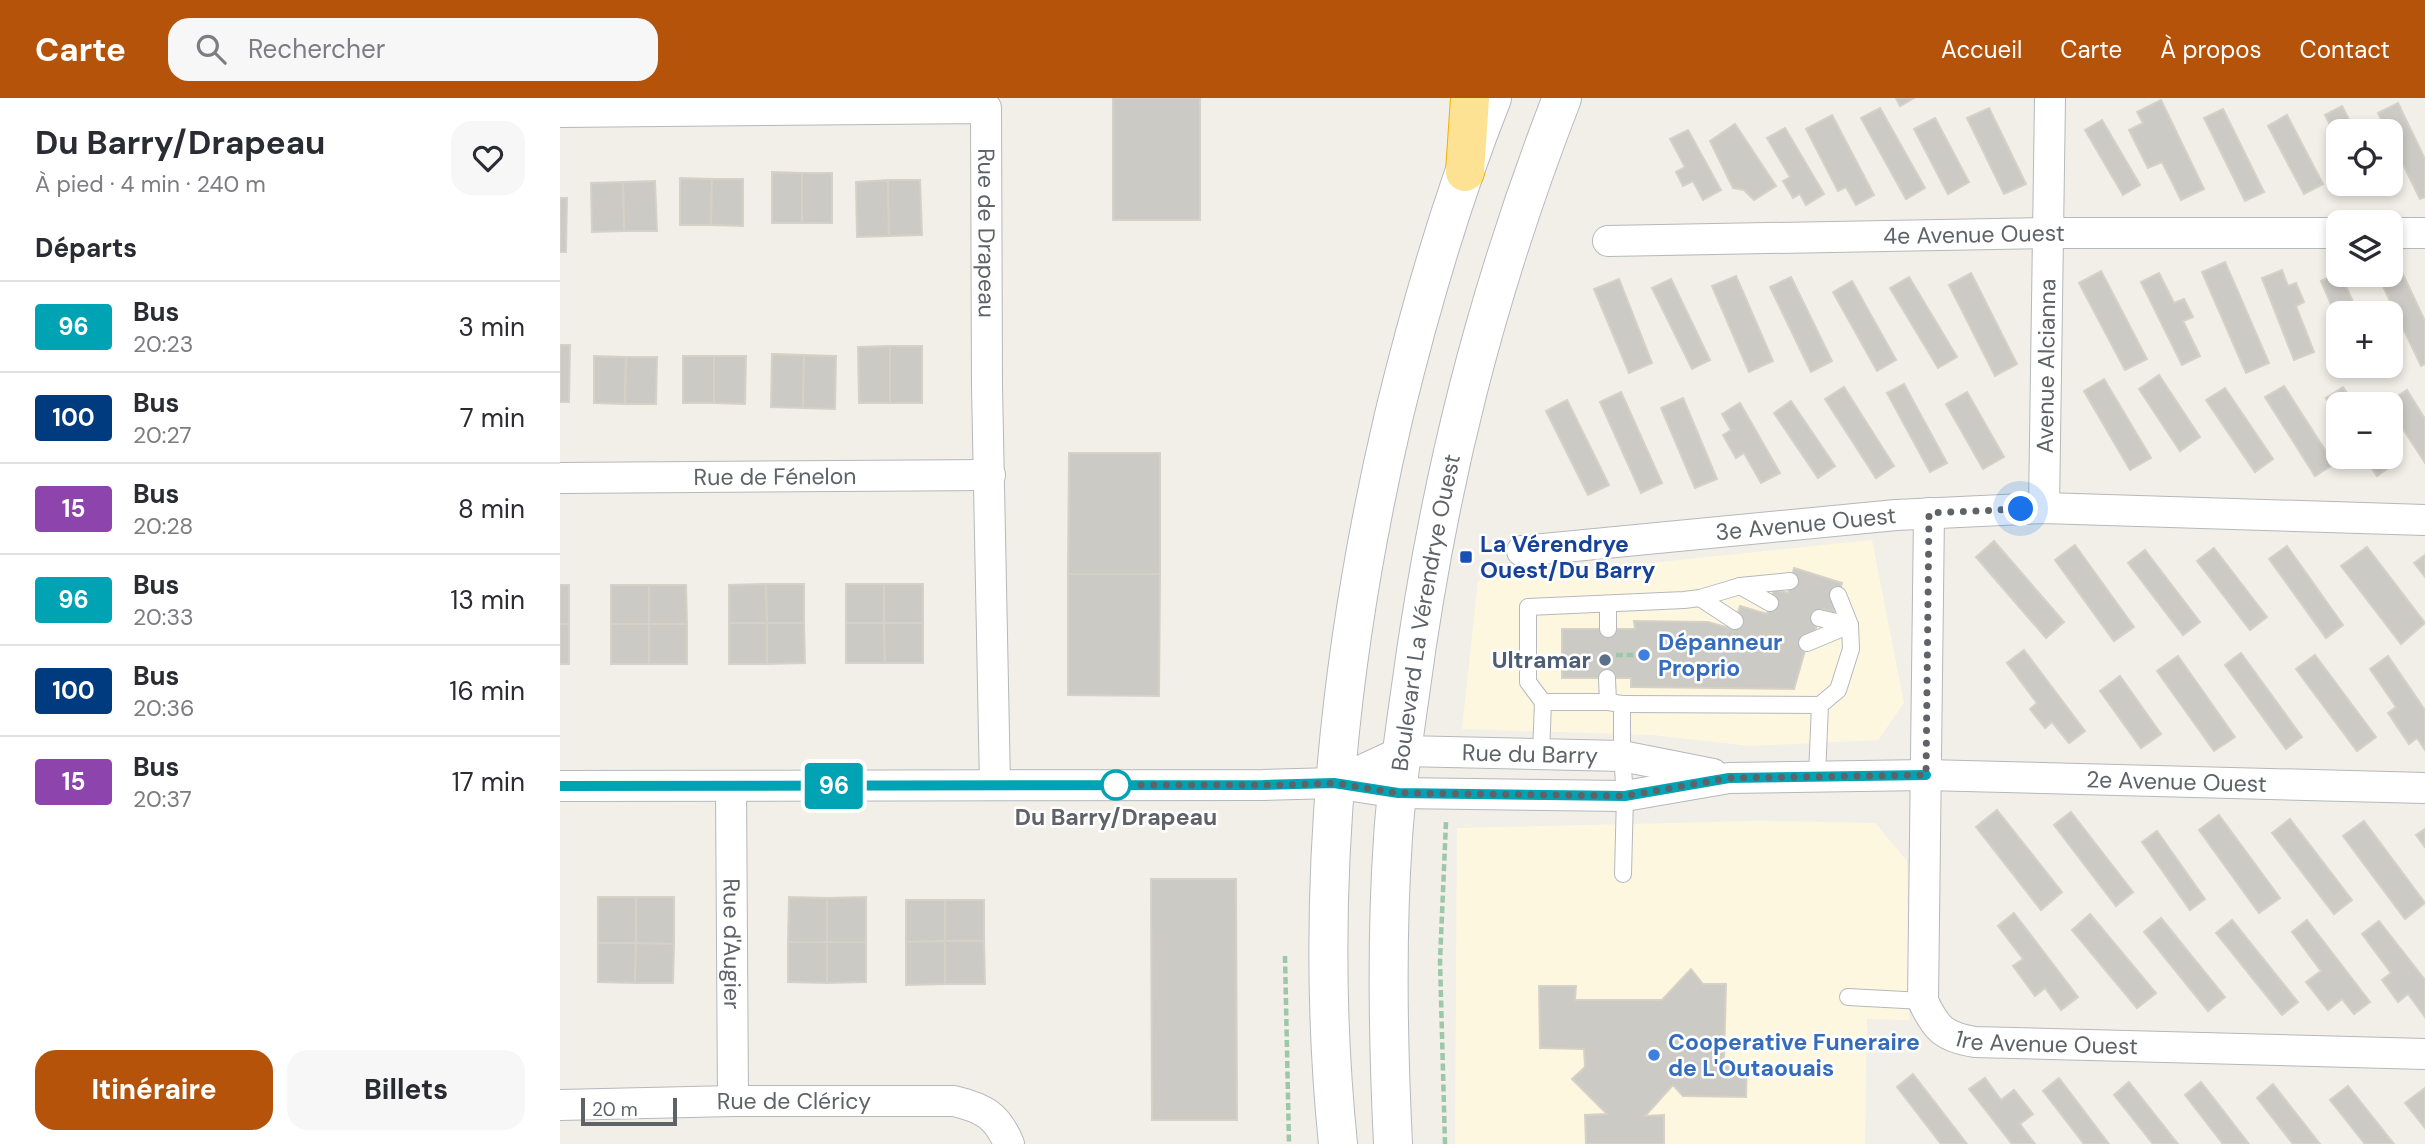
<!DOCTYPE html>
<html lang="fr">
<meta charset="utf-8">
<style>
:root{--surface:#fff;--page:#f7f7f7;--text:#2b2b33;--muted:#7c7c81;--line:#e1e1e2;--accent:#b45309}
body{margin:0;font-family:"DM Sans",sans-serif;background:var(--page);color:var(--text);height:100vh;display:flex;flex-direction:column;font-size:26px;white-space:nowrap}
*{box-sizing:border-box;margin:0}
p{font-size:23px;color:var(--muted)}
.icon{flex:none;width:38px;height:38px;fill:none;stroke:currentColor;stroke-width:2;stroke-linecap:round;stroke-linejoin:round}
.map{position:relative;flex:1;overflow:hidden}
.drawer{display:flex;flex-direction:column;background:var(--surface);width:560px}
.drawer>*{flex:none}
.badge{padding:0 14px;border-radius:5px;font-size:24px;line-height:46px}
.tools{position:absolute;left:1766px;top:21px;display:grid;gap:14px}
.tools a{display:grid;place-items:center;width:77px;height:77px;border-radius:14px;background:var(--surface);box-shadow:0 4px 10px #0003;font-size:35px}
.scale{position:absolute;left:21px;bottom:18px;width:96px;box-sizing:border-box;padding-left:7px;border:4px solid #5f6368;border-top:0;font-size:19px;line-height:24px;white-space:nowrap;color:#5f6368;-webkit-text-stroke:5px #fff;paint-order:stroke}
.you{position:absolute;width:35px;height:35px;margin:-18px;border:5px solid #fff;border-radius:50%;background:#1a73e8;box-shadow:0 0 0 10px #1a73e833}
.map>.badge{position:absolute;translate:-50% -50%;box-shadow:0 0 0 4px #fff}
h2{padding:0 35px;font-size:26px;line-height:63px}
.round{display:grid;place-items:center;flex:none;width:74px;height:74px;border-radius:21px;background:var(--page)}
.summary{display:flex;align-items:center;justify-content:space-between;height:119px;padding:0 35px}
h1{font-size:33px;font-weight:700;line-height:52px}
.primary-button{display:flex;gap:14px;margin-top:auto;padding:14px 35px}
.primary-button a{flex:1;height:80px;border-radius:21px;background:var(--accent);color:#fff;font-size:28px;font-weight:700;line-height:80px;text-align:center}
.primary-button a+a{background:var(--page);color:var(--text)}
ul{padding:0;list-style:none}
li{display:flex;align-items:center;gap:21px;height:91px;padding:0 35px;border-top:2px solid var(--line)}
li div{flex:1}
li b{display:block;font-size:26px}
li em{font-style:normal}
li .badge{min-width:77px;font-weight:700;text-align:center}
header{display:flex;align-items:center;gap:42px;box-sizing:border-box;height:98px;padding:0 35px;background:var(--accent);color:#fff}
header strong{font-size:33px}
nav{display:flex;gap:38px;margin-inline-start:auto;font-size:24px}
.search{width:490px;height:63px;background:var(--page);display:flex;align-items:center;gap:18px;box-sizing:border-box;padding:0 24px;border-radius:21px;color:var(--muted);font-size:26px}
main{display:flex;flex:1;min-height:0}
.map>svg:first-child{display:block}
.commercial{fill:#fef7e0}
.building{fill:#cccac5;stroke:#d6d1c6;stroke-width:2}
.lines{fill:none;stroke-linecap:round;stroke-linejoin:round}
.lane-casing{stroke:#b5b8bc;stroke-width:18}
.street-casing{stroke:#b5b8bc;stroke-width:32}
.secondary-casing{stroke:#b6babf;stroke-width:40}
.highway-casing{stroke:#f9ab00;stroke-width:40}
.path{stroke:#9cc7a9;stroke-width:4.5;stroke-dasharray:7 3.5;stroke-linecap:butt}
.lane{stroke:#fff;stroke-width:16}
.street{stroke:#fff;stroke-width:30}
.secondary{stroke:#fff;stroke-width:38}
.highway{stroke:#fde293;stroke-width:38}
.line-casing{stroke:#fff;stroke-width:16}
.line{stroke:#00a3b4;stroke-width:10}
.walk{stroke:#5f6368;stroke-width:7;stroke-dasharray:0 12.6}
.transit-dot{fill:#1a4fb4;stroke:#fff;stroke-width:2.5}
.shop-dot{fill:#3f7fe0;stroke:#fff;stroke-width:2.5}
.service-dot{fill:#5c6f8a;stroke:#fff;stroke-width:2.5}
.stop-dot{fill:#fff;stroke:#00a3b4;stroke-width:3.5}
.labels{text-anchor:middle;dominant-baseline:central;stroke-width:5;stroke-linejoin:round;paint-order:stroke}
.street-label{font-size:23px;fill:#5f6368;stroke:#fff}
.transit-label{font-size:23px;font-weight:bold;fill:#164399;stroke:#fff;text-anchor:start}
.shop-label{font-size:23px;font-weight:bold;fill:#366cbe;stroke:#fff;text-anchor:start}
.service-label{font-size:23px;font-weight:bold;fill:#4e5e75;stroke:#fff;text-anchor:end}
.stop-label{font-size:23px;font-weight:bold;fill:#5f6368;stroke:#fff}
</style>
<header>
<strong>Carte</strong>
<div class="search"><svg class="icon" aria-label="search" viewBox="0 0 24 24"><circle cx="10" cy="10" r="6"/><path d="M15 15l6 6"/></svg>Rechercher</div>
<nav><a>Accueil</a><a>Carte</a><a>À propos</a><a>Contact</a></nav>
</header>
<main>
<section class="drawer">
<div class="summary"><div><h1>Du Barry/Drapeau</h1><p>À pied · 4 min · 240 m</p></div><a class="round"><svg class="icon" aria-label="heart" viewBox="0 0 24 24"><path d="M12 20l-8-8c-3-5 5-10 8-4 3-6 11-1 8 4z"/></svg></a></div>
<h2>Départs</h2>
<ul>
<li><span class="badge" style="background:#00a3b4;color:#fff">96</span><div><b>Bus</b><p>20:23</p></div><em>3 min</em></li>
<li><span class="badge" style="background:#003b80;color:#fff">100</span><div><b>Bus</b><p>20:27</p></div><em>7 min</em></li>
<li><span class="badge" style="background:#8e44ad;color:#fff">15</span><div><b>Bus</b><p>20:28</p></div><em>8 min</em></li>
<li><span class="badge" style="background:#00a3b4;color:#fff">96</span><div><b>Bus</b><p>20:33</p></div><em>13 min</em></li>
<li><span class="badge" style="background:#003b80;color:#fff">100</span><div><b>Bus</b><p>20:36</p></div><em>16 min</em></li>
<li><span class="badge" style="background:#8e44ad;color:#fff">15</span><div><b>Bus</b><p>20:37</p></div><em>17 min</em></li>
</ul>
<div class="primary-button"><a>Itinéraire</a><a>Billets</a></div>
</section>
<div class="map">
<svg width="1865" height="1046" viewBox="0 0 1865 1046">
<rect width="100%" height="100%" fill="#f1efe8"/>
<g class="commercial">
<polygon points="1312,442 1344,605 1318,642 1190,648 1093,637 902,631 918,483"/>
<polygon points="1198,723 1315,725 1347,763 1349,922 1307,921 1305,1046 895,1046 897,730"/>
</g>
<g class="building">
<rect x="553" y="0" width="87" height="122"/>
<polygon points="1336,0 1354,0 1340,8"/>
<polygon points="1601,2 1644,91 1621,102 1602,64 1588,70 1569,32 1583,25 1577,14"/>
<polygon points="1838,5 1865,61 1865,99 1860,101 1830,40 1830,33 1827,33 1818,15"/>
<polygon points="1782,8 1795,33 1778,33 1778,43 1765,17"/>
<polygon points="1320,10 1365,90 1346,101 1301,20"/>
<polygon points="1429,10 1466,86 1444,96 1407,20"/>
<polygon points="1663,11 1704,94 1685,103 1644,20"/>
<polygon points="1272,17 1314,97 1296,107 1286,89 1278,93 1246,31"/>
<polygon points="1727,17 1763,86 1744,96 1708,28"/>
<polygon points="1375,20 1409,84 1388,96 1354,31"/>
<polygon points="1542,22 1580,87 1563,97 1525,32"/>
<polygon points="1175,26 1216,88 1194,102 1184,92 1173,90 1150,43"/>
<polygon points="1225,30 1264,96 1246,107 1240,96 1233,100 1223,83 1230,79 1207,40"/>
<polygon points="1128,32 1161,92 1143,102 1133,83 1123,88 1116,74 1125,69 1110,41"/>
<polygon points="212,74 242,75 242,125 212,125"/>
<rect x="242" y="75" width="30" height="50"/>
<polygon points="120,80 152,81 151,127 120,127"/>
<polygon points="152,81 183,81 183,128 151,127"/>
<polygon points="328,82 329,138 297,139 296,84"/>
<polygon points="328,82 360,82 362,137 329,138"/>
<polygon points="95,83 97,133 64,133 63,84"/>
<polygon points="63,84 64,133 32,134 31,85"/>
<polygon points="1800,86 1819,86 1804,94"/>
<polygon points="0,100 7,100 6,154 0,154"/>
<polygon points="1665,164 1709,265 1686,275 1642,174"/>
<polygon points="1722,172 1728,188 1736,185 1744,204 1736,208 1754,254 1734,262 1702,180"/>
<polygon points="1841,172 1865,223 1865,266 1861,268 1820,182"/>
<polygon points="1541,173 1587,261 1565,272 1519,185"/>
<polygon points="1411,175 1457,266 1435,278 1389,187"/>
<polygon points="1599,175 1614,205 1624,201 1633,219 1623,223 1640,258 1622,267 1581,184"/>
<polygon points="1778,175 1781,177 1798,215 1778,215 1778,223 1761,183"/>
<polygon points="1176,178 1213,263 1189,274 1152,188"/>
<polygon points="1231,179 1272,263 1251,274 1210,189"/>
<polygon points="1349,179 1397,259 1378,270 1330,190"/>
<polygon points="1059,181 1092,265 1069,275 1034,191"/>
<polygon points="1111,181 1150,262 1132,271 1092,190"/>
<polygon points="1292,183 1336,262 1317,273 1273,194"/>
<polygon points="0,247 10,247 9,304 0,304"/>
<polygon points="330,248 330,305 299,305 298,249"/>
<rect x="330" y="248" width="32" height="57"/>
<polygon points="212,256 244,257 243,310 211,309"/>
<polygon points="244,257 276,258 275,311 243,310"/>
<polygon points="34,258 66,259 65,306 34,305"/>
<rect x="123" y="258" width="31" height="47"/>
<polygon points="154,258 186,258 185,306 154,305"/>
<polygon points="66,259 97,259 96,306 65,306"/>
<polygon points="1798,268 1821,268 1802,276"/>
<polygon points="1599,277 1640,339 1620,353 1579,291"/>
<polygon points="1544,281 1591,360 1570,372 1524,293"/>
<polygon points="1344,286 1387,365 1370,374 1327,295"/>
<polygon points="1724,288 1774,366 1755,378 1705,299"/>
<polygon points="1284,289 1334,368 1316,380 1265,301"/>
<polygon points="1783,289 1795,306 1778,306 1778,319 1766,300"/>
<polygon points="1665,290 1713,361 1695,374 1646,302"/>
<polygon points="1847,292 1865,321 1865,365 1830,311 1830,306 1827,305"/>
<polygon points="1061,294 1102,385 1081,395 1040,304"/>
<polygon points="1407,294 1444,359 1423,371 1386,306"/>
<polygon points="1123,300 1157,381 1135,390 1101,310"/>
<polygon points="1007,302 1049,387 1028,397 986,313"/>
<polygon points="1231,303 1275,368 1258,380 1214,315"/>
<polygon points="1180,305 1220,375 1201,385 1184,355 1176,360 1163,337 1171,332 1162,316"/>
<polygon points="509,355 600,355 600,476 508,476"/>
<polygon points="1804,359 1830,359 1834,366 1817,378"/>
<polygon points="1434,443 1504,524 1486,540 1416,459"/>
<polygon points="1515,447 1574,529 1554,543 1495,462"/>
<polygon points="1727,448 1783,527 1766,540 1709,461"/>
<polygon points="1807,449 1865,525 1841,546 1781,468"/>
<polygon points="1654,450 1707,519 1690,532 1637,463"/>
<polygon points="1585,452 1640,524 1623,537 1568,465"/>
<polygon points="1865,457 1865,479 1854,465"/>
<polygon points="1234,470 1282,485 1274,514 1262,511 1254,536 1250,535 1234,591 1071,589 1071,580 1002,580 1002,531 1075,531 1074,523 1148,524 1173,531 1180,508 1207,516 1214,491 1228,495"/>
<polygon points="508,476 600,476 599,598 508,597"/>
<polygon points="206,486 207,525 169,525 169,487"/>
<polygon points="206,486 244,486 244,525 207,525"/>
<rect x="286" y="486" width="38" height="39"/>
<rect x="324" y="486" width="39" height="39"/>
<rect x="0" y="487" width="9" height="39"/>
<rect x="51" y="487" width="38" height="39"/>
<polygon points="89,487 126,487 127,526 89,526"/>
<rect x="169" y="525" width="38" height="41"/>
<polygon points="207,525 244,525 245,565 207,566"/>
<polygon points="286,525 324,525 325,565 286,565"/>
<polygon points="324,525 363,525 363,565 325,565"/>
<rect x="0" y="526" width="9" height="40"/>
<rect x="51" y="526" width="38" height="40"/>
<rect x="89" y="526" width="38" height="40"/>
<polygon points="1464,552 1525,633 1509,645 1492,624 1485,630 1470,611 1477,605 1447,565"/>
<polygon points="1681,555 1742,639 1726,651 1665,567"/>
<polygon points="1755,557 1816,639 1797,653 1736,571"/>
<polygon points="1618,558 1675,639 1654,653 1597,573"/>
<polygon points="1828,558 1865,612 1865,652 1857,640 1849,646 1828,615 1836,609 1810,571"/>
<polygon points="1560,578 1601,636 1581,650 1540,593"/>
<polygon points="1437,712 1502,794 1481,812 1416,729"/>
<polygon points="1511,714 1573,794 1556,808 1494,727"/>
<polygon points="1659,717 1720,800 1699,815 1639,732"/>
<polygon points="1730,721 1792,802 1774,816 1712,735"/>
<polygon points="1804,723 1865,805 1845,821 1783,738"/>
<polygon points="1865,731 1865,749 1856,737"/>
<polygon points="1597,733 1645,801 1630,812 1582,744"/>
<polygon points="591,781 676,781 677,1022 592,1022"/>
<rect x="38" y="799" width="38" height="46"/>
<polygon points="76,799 114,799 114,846 76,845"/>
<polygon points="229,799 267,800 267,844 228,844"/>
<polygon points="306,799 306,844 267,844 267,800"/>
<polygon points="346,802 385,802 385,843 346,844"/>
<rect x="385" y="802" width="39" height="41"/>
<polygon points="1454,815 1518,899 1501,912 1485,890 1475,898 1453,868 1463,861 1438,828"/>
<polygon points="1530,816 1596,895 1577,910 1512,832"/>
<polygon points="1601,820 1665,899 1648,913 1584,834"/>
<polygon points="1672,822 1738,904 1722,917 1656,835"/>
<polygon points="1747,822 1810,904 1794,916 1782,901 1768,912 1746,884 1761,873 1732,834"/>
<polygon points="1819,823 1865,882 1865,919 1848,896 1838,904 1822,882 1831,875 1802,836"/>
<polygon points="385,843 424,843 425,886 385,886"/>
<polygon points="385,843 385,886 346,887 346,844"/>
<polygon points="228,844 267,844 267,885 228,884"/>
<polygon points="267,844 306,844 306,884 267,885"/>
<polygon points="38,845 76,845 75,885 38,884"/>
<polygon points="76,845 114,846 113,885 75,885"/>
<polygon points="1131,871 1143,886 1166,886 1164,963 1187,967 1186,999 1123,998 1113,987 1085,1018 1104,1017 1104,1046 1026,1046 1025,1017 1047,1016 1012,981 1025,969 1024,951 980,950 979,888 1016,888 1015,902 1102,902"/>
<polygon points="1353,976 1407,1046 1381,1046 1337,989"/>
<polygon points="1425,980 1441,1002 1454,992 1473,1016 1460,1026 1475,1046 1452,1046 1409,991"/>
<polygon points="1499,980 1549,1046 1524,1046 1483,993"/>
<polygon points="1569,984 1618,1046 1593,1046 1554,997"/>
<polygon points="1641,984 1689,1046 1663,1046 1625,997"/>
<polygon points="1713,986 1760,1046 1733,1046 1697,1000"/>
<polygon points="1788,988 1834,1046 1805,1046 1770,1002"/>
<polygon points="1865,990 1865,1030 1845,1005"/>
</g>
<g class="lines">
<g class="lane-casing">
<g id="lane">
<polyline points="1180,488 1210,505"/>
<polyline points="1140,500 1175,523"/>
<polyline points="1048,507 1048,531"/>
<polyline points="1259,520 1290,527"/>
<polyline points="1247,545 1290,527"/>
<polyline points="1047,580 1048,604 1062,606 1062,658 1065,698 1063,776"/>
<polyline points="983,604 968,584 968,509 1124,502 1140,500 1180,488 1230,483"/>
<polyline points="1062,606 1260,607 1257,678"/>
<polyline points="1260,607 1278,592 1291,551 1290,527 1278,497"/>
<polyline points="981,656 983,604 1048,604"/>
<polyline points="1288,899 1363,903"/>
</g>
</g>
<g class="street-casing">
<g id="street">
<path id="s1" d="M0 14 426 10 427 288 435 687"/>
<polyline points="1830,135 1865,135"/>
<path id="s2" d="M1048 143 1487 135H1778"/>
<path id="s3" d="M0 380 430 377"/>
<path id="s4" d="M1484 410 1490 0"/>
<path id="s5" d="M1369 415 1363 903C1376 931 1384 939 1415 944L1865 956"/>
<path id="s6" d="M962 453 1336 417 1484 410 1865 422"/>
<path id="s7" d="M774 685 843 653 1062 658 1153 676"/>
<path id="s8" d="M0 688 703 687 774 685 838 695 1065 698 1169 680 1366 677 1865 690"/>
<path id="s9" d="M171 688 173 1003"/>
<path id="s10" d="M0 1007 173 1003H394C423 1010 437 1017 449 1046"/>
</g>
</g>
<g class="secondary-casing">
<g id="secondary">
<path d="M778 1046C753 801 778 556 834 317 860 210 891 103 932 0"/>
<path id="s11" d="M833 1046C828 944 826 842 833 740 836 692 843 644 850 596 878 386 925 198 1002 0"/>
</g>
</g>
<g class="highway-casing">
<polyline id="highway" points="905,74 910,0"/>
</g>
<g class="path">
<polyline points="1056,557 1075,557"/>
<polyline points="725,858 729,1046"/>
<polyline points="885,1046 880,863 886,724"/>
</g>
<use href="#lane" class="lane"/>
<use href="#street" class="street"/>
<use href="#secondary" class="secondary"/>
<use href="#highway" class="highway"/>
</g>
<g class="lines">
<g class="line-casing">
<polyline id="line" points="0,688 703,687 774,685 838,695 1065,698 1169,680 1366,677"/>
</g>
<use href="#line" class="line"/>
<polyline class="walk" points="556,687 723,687 774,685 838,695 1065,698 1169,680 1366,677 1369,415 1461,411"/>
</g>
<rect class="transit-dot" x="899" y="452" width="14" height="14" rx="3.5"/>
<g class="shop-dot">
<circle cx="1084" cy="557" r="7"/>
<circle cx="1094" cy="957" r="7"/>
</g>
<circle class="service-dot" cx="1045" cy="562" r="7"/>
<circle class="stop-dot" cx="556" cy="687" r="14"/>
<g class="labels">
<g class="street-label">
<text stroke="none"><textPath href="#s1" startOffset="551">Rue de Drapeau</textPath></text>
<text stroke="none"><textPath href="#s2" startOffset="366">4e Avenue Ouest</textPath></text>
<text stroke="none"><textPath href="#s4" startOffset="142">Avenue Alcianna</textPath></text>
<text stroke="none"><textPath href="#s3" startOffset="215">Rue de Fénelon</textPath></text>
<text stroke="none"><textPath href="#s6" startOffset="285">3e Avenue Ouest</textPath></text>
<text stroke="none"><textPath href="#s11" startOffset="534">Boulevard La Vérendrye Ouest</textPath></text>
<text stroke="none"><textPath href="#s7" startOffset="203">Rue du Barry</textPath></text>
<text stroke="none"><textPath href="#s8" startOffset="1619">2e Avenue Ouest</textPath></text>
<text stroke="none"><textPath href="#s9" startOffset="158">Rue d'Augier</textPath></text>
<text stroke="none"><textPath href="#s5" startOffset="630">1re Avenue Ouest</textPath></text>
<text stroke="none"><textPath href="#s10" startOffset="234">Rue de Cléricy</textPath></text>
</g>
<g class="transit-label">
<text x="920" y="446">La Vérendrye<tspan x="920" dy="26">Ouest/Du Barry</tspan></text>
</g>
<g class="shop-label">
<text x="1098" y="544">Dépanneur<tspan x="1098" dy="26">Proprio</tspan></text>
<text x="1108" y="944">Cooperative Funeraire<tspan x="1108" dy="26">de L'Outaouais</tspan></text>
</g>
<g class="service-label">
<text x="1031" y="562">Ultramar</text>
</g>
<g class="stop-label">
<text x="556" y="719">Du Barry/Drapeau</text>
</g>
</g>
</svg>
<div class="tools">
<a><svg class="icon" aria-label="locate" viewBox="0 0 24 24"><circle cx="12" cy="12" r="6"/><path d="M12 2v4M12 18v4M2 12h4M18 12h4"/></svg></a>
<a><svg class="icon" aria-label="layers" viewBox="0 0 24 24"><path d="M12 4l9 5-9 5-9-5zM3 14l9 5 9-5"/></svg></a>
<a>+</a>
<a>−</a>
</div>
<div class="scale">20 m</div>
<div class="you" style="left:1461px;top:411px"></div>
<b class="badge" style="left:274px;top:688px;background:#00a3b4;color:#fff">96</b>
</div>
</main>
